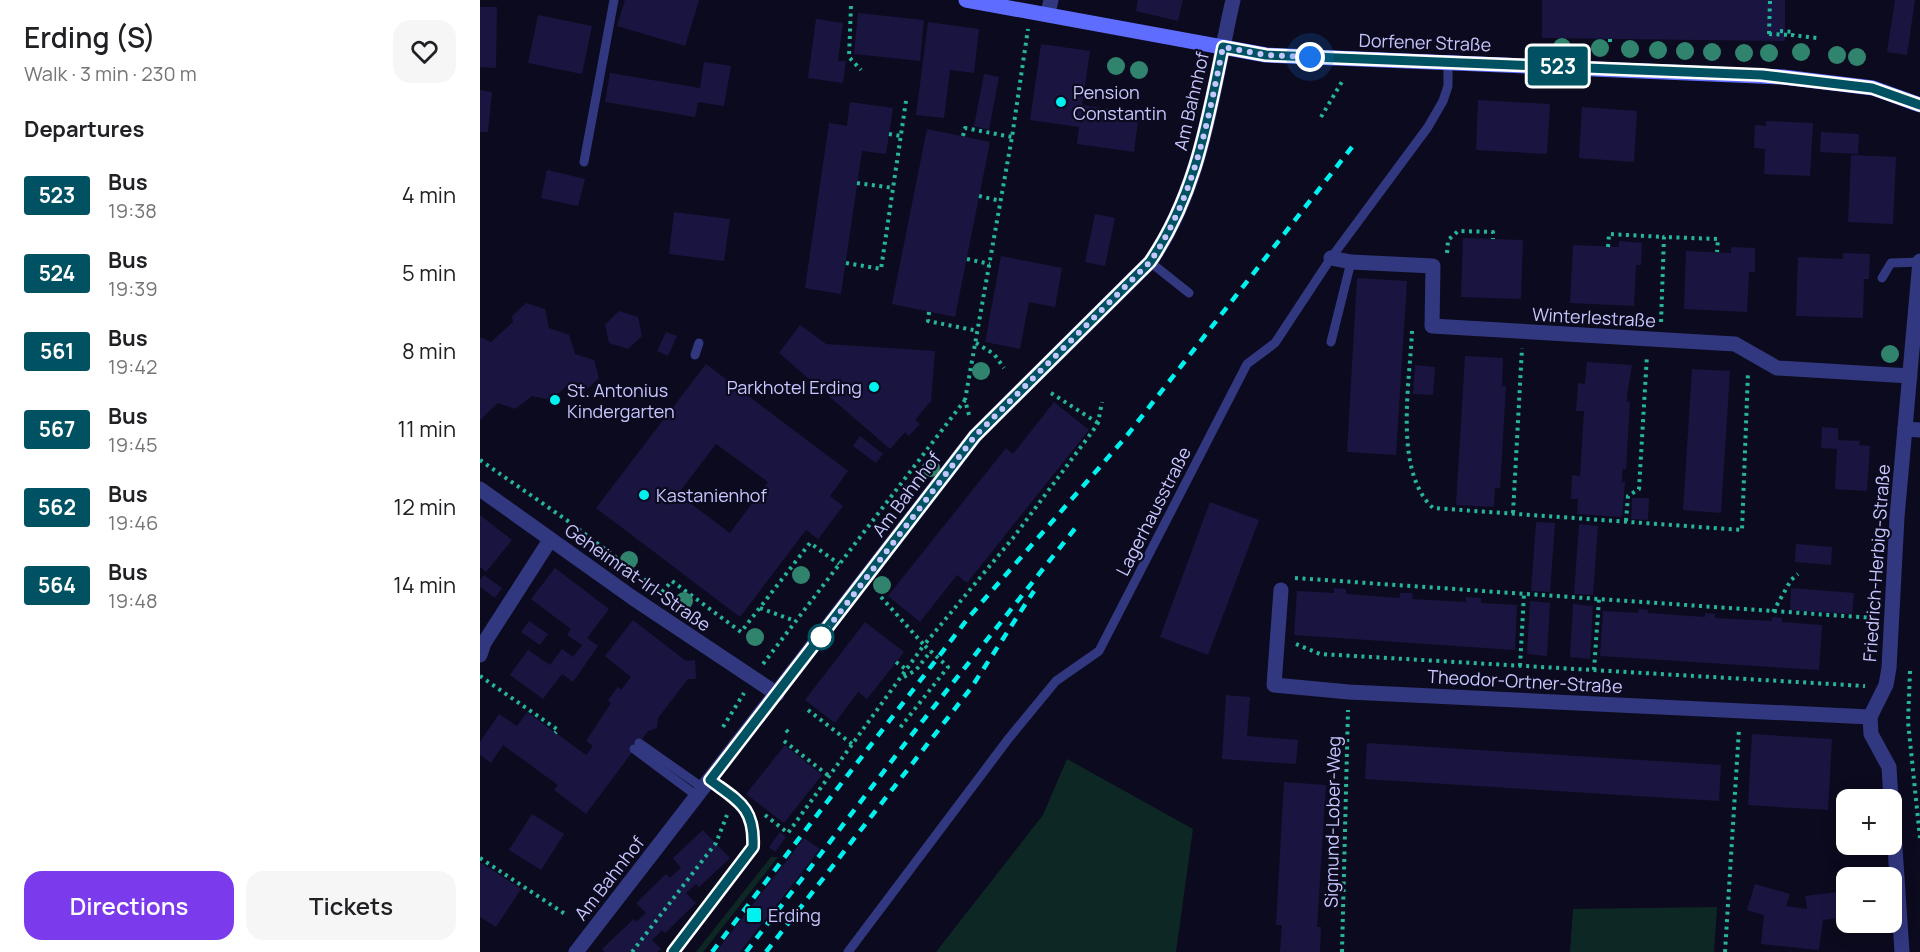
<!DOCTYPE html>
<meta charset="utf-8">
<style>
:root{--surface:#fff;--page:#f6f6f6;--text:#202124;--muted:#757577;--accent:#7c3aed}
body{margin:0;font-family:Manrope,sans-serif;background:var(--page);color:var(--text);height:100vh;display:flex;flex-direction:column;font-size:22px;white-space:nowrap}
*{box-sizing:border-box;margin:0}
p{font-size:20px;color:var(--muted)}
.icon{flex:none;width:33px;height:33px;fill:none;stroke:currentColor;stroke-width:2;stroke-linecap:round;stroke-linejoin:round}
.map{position:relative;flex:1;overflow:hidden}
.side{display:flex;flex-direction:column;background:var(--surface);width:480px}
.side>*{flex:none}
.badge{padding:0 12px;border-radius:4px;font-size:21px;line-height:39px}
.fabs{position:absolute;left:1356px;top:789px;display:grid;gap:12px}
.fabs a{display:grid;place-items:center;width:66px;height:66px;border-radius:12px;background:var(--surface);box-shadow:0 3px 15px #0003;font-size:30px}
.you{position:absolute;width:30px;height:30px;margin:-15px;border:4px solid #fff;border-radius:50%;background:#1a73e8;box-shadow:0 0 0 9px #1a73e833}
.map>.badge{position:absolute;translate:-50% -50%;box-shadow:0 0 0 3px #fff}
h2{padding:0 24px;font-size:22px;line-height:54px}
.round{display:grid;place-items:center;flex:none;width:63px;height:63px;border-radius:18px;background:var(--page)}
.headline{display:flex;align-items:center;justify-content:space-between;height:102px;padding:0 24px}
h1{font-size:28px;font-weight:600;line-height:45px}
.primary-button{display:flex;gap:12px;margin-top:auto;padding:12px 24px}
.primary-button a{flex:1;height:69px;border-radius:18px;background:var(--accent);color:#fff;font-size:24px;font-weight:600;line-height:69px;text-align:center}
.primary-button a+a{background:var(--page);color:var(--text)}
ul{padding:0;list-style:none}
li{display:flex;align-items:center;gap:18px;height:78px;padding:0 24px}
li div{flex:1}
li b{display:block;font-size:22px}
li em{font-style:normal}
li .badge{min-width:66px;font-weight:700;text-align:center}
main{display:flex;flex:1;min-height:0}
.map>svg:first-child{display:block}
.green{fill:#0d2824}
.building{fill:#191540;fill-rule:evenodd}
.lines{fill:none;stroke-linecap:round;stroke-linejoin:round}
.path{stroke:#25b59c;stroke-width:4;stroke-dasharray:3 4.5;stroke-linecap:butt}
.lane{stroke:#323880;stroke-width:9}
.street{stroke:#323880;stroke-width:15}
.secondary{stroke:#5e6dff;stroke-width:15}
.rail{stroke:#00f2ef;stroke-width:4.5;stroke-dasharray:9 8;stroke-linecap:butt}
.path-bridge{stroke:#25b59c;stroke-width:4;stroke-dasharray:3 4.5;stroke-linecap:butt}
.tree{fill:#30836d}
.line-casing{stroke:#fff;stroke-width:14}
.line{stroke:#005262;stroke-width:9}
.walk{stroke:#c7c7ff;stroke-width:6;stroke-dasharray:0 10.8}
.poi-dot{fill:#00f2ef;stroke:#0c0a1e;stroke-width:2}
.stop-dot{fill:#fff;stroke:#005262;stroke-width:3}
.labels{text-anchor:middle;dominant-baseline:central;stroke-width:4.5;stroke-linejoin:round;paint-order:stroke}
.street-label{font-size:18px;fill:#c7c7ff;stroke:#0c0a1e}
.poi-label{font-size:18px;fill:#c7c7ff;stroke:#0c0a1e;text-anchor:start}
</style>
<main>
<section class="side">
<div class="headline"><div><h1>Erding (S)</h1><p>Walk · 3 min · 230 m</p></div><a class="round"><svg class="icon" aria-label="heart" viewBox="0 0 24 24"><path d="M12 20l-8-8c-3-5 5-10 8-4 3-6 11-1 8 4z"/></svg></a></div>
<h2>Departures</h2>
<ul>
<li><span class="badge" style="background:#005262;color:#fff">523</span><div><b>Bus</b><p>19:38</p></div><em>4 min</em></li>
<li><span class="badge" style="background:#005262;color:#fff">524</span><div><b>Bus</b><p>19:39</p></div><em>5 min</em></li>
<li><span class="badge" style="background:#005262;color:#fff">561</span><div><b>Bus</b><p>19:42</p></div><em>8 min</em></li>
<li><span class="badge" style="background:#005262;color:#fff">567</span><div><b>Bus</b><p>19:45</p></div><em>11 min</em></li>
<li><span class="badge" style="background:#005262;color:#fff">562</span><div><b>Bus</b><p>19:46</p></div><em>12 min</em></li>
<li><span class="badge" style="background:#005262;color:#fff">564</span><div><b>Bus</b><p>19:48</p></div><em>14 min</em></li>
</ul>
<div class="primary-button"><a>Directions</a><a>Tickets</a></div>
</section>
<div class="map">
<svg width="1440" height="952" viewBox="0 0 1440 952">
<rect width="100%" height="100%" fill="#0c0a1e"/>
<g class="green">
<polygon points="587,759 713,829 696,952 456,952 563,815"/>
<polygon points="291,857 298,857 223,952 216,952"/>
<polygon points="1237,907 1234,952 1090,952 1093,909"/>
</g>
<g class="building">
<polygon points="145,0 219,0 205,46 137,26"/>
<polygon points="658,0 703,0 698,21 656,11"/>
<polygon points="1062,0 1305,0 1305,41 1062,38"/>
<polygon points="1415,0 1435,0 1427,55 1407,52"/>
<polygon points="0,7 17,7 16,68 0,67"/>
<polygon points="378,13 444,20 440,61 374,54"/>
<polygon points="58,15 112,26 102,74 48,63"/>
<polygon points="336,19 363,23 358,61 366,61 363,83 328,78"/>
<polygon points="448,22 499,29 494,73 470,70 464,118 436,115"/>
<polygon points="561,44 610,51 602,105 659,113 654,152 597,144 599,127 550,120"/>
<polygon points="224,62 251,66 244,106 218,102 215,117 125,102 130,73 220,88"/>
<polygon points="504,74 519,77 509,130 494,126"/>
<polygon points="0,90 12,92 8,132 0,132"/>
<polygon points="998,100 1070,104 1067,154 996,150"/>
<polygon points="370,102 413,108 406,154 382,151 361,294 325,288 349,123 367,126"/>
<polygon points="1102,107 1157,111 1154,162 1099,158"/>
<polygon points="1286,121 1333,123 1330,176 1284,174 1285,149 1274,148 1275,125 1286,126"/>
<polygon points="447,129 510,142 475,317 412,304"/>
<polygon points="1341,132 1379,134 1378,154 1340,152"/>
<polygon points="1371,155 1416,157 1413,224 1368,222"/>
<polygon points="67,170 105,179 98,206 61,198"/>
<polygon points="194,212 250,219 244,261 189,254"/>
<polygon points="615,214 635,218 625,266 605,262"/>
<polygon points="983,238 1043,240 1041,299 981,297"/>
<polygon points="1139,241 1162,243 1161,265 1156,265 1154,306 1090,303 1093,245 1139,247"/>
<polygon points="1251,247 1275,248 1275,272 1269,272 1267,312 1204,309 1206,251 1251,253"/>
<polygon points="1363,253 1390,254 1389,279 1384,279 1383,318 1316,316 1318,257 1363,259"/>
<polygon points="521,256 582,268 575,307 549,302 540,349 505,342"/>
<polygon points="877,278 927,281 916,455 867,452"/>
<polygon points="46,303 65,309 69,328 89,335 95,354 114,360 119,378 104,392 86,386 72,400 52,396 35,409 18,403 0,420 0,337 11,342 33,322 32,316"/>
<polygon points="139,311 158,317 162,336 148,349 129,343 125,325"/>
<polygon points="320,325 346,344 455,351 451,401 435,420 440,424 429,436 425,432 410,449 299,353"/>
<polygon points="186,332 197,336 188,356 177,351"/>
<polygon points="985,356 1023,358 1022,386 1026,386 1020,488 1015,488 1014,507 976,505"/>
<polygon points="1107,362 1152,365 1147,395 1147,402 1150,402 1146,469 1143,469 1142,476 1142,482 1145,482 1142,517 1097,514 1098,499 1091,499 1092,475 1100,476 1104,411 1096,411 1098,383 1105,384"/>
<path d="M226 364 368 471 350 496 363 506 338 539 326 530 260 617 116 508ZM236 444 288 482 250 533 198 494Z"/>
<polygon points="935,365 955,367 953,395 933,394"/>
<polygon points="1212,369 1250,371 1241,513 1203,510"/>
<polygon points="574,402 609,430 487,583 477,575 440,622 408,596 526,448 533,454"/>
<polygon points="1342,427 1358,428 1358,440 1380,441 1379,445 1390,446 1387,491 1355,489 1357,449 1341,448"/>
<polygon points="380,436 403,454 396,463 373,446"/>
<polygon points="1152,498 1169,498 1168,520 1151,519"/>
<polygon points="730,502 779,520 728,655 680,637"/>
<polygon points="0,515 32,540 6,572 0,567"/>
<polygon points="1056,522 1075,523 1070,592 1051,591"/>
<polygon points="1099,524 1118,526 1113,595 1094,594"/>
<polygon points="1316,544 1352,547 1351,565 1315,562"/>
<polygon points="75,568 129,609 107,638 118,646 93,682 82,674 63,699 30,675 48,650 70,665 82,649 93,657 102,645 87,635 91,629 51,599"/>
<polygon points="4,575 22,588 15,598 0,587 0,580"/>
<polygon points="854,588 866,589 866,594 920,598 920,593 933,593 932,599 986,602 986,597 1001,598 1001,603 1037,605 1035,650 814,635 817,591 854,593"/>
<polygon points="1311,588 1374,593 1372,614 1310,610"/>
<polygon points="1050,601 1070,603 1067,656 1047,654"/>
<polygon points="1093,604 1113,606 1110,659 1090,657"/>
<polygon points="1159,609 1168,610 1168,613 1225,617 1225,613 1235,614 1235,618 1292,621 1292,617 1302,618 1302,622 1342,625 1339,670 1120,656 1123,611 1158,613"/>
<polygon points="153,620 206,661 215,660 216,679 208,679 178,718 177,728 168,731 106,814 74,790 78,785 23,745 11,763 0,755 0,742 19,714 37,726 47,712 106,755 113,746 106,741 131,703 128,700 138,687 141,690 151,677 125,656"/>
<polygon points="49,621 68,634 60,645 41,632"/>
<polygon points="385,622 424,652 387,699 378,692 355,723 325,700"/>
<polygon points="746,695 770,697 767,736 818,740 816,764 742,759"/>
<polygon points="1272,734 1352,739 1348,810 1268,805"/>
<polygon points="887,743 1241,765 1239,801 885,779"/>
<polygon points="305,745 342,775 304,823 266,794"/>
<polygon points="804,782 846,785 837,927 841,927 840,952 800,952 802,925 796,925"/>
<polygon points="52,814 84,834 61,870 29,850"/>
<polygon points="223,830 250,858 219,887 216,884 206,893 216,903 185,933 182,930 172,940 181,949 177,952 125,952 122,949 154,919 156,922 166,913 156,903 186,874 190,878 201,868 193,858"/>
<polygon points="300,832 306,837 295,852 289,847"/>
<polygon points="324,838 340,849 260,952 236,952"/>
<polygon points="0,862 41,889 16,927 0,917"/>
<polygon points="1275,884 1310,894 1306,906 1327,909 1325,896 1358,892 1361,918 1343,920 1339,950 1281,944 1284,915 1267,910"/>
</g>
<g class="lines">
<g class="path">
<polyline points="371,6 369,57 381,70"/>
<polyline points="1300,31 1313,32 1313,35"/>
<polyline points="1289,34 1290,0"/>
<polyline points="1311,35 1337,38"/>
<polyline points="1130,39 1130,44"/>
<polyline points="841,117 863,80"/>
<polyline points="409,134 421,136"/>
<polyline points="483,136 485,128 532,137"/>
<polyline points="377,183 413,188"/>
<polyline points="499,196 521,201"/>
<polyline points="1128,247 1129,234 1184,237"/>
<polyline points="967,253 968,240 978,231 1013,232 1013,239"/>
<polyline points="487,259 510,264"/>
<polyline points="366,263 401,269 426,101"/>
<polyline points="449,312 448,321 498,331"/>
<polyline points="1181,322 1184,237 1238,239 1237,252"/>
<path d="M932 331C930 382 913 471 953 508L1262 530 1268 372"/>
<polyline points="496,343 514,354 524,368"/>
<polyline points="571,393 618,423"/>
<polyline points="489,415 485,400 532,137 548,29"/>
<polyline points="0,460 88,521 173,586"/>
<polyline points="1033,513 1042,348"/>
<polyline points="1146,521 1148,496 1159,489 1167,355"/>
<polyline points="815,578 1394,618"/>
<polyline points="182,592 192,581 261,632 330,543 359,564"/>
<polyline points="401,597 444,645 533,538 612,432 618,423 622,402"/>
<polyline points="280,608 315,621"/>
<polyline points="1293,612 1311,580 1318,574"/>
<polyline points="816,644 840,654 1385,686"/>
<polyline points="416,662 427,670"/>
<polyline points="283,664 485,400"/>
<polyline points="1040,666 1044,594"/>
<polyline points="1114,670 1119,599"/>
<polyline points="1430,671 1428,722 1440,838"/>
<polyline points="0,676 78,730 75,733"/>
<polyline points="424,677 436,670 451,651"/>
<polyline points="328,710 372,744"/>
<polyline points="243,727 264,693"/>
<polyline points="306,730 310,734"/>
<polyline points="304,741 349,776"/>
<polyline points="285,815 308,833 444,645 468,667 419,729"/>
<polyline points="0,858 85,914"/>
<polyline points="152,952 236,843 247,815"/>
<polyline points="862,952 868,710"/>
<polyline points="1245,952 1259,729"/>
</g>
<g class="lane">
<polyline points="104,162 134,0"/>
<polyline points="670,262 709,293"/>
<polyline points="1402,278 1411,263 1440,262"/>
<polyline points="851,342 871,262"/>
<polyline points="215,355 219,343"/>
<polyline points="159,743 223,788"/>
<polyline points="154,749 217,796"/>
<path d="M193 952 272 847C275 807 258 801 230 780"/>
<polyline points="368,952 529,738 576,681 619,651 767,364 795,343 851,258 948,127 963,101 968,86 968,63"/>
</g>
<g class="street">
<polyline points="568,13 571,0"/>
<polyline points="851,258 871,262 953,266 952,326 1255,344 1297,368 1430,376"/>
<polyline points="1425,429 1440,430"/>
<polyline points="0,489 153,598 297,694"/>
<polyline points="801,590 794,685 869,692 1390,717"/>
<polyline points="0,655 4,643 70,540"/>
<polyline points="1411,800 1409,767 1391,734 1390,717 1406,685 1409,668 1417,517 1440,261"/>
<polyline points="1412,803 1422,952"/>
<path d="M96 952 495 436 670 262C724 184 732 90 753 0"/>
</g>
<polyline class="secondary" points="486,0 786,55 1303,77 1393,88 1440,105"/>
<g class="rail">
<polyline points="232,952 489,617 645,438 872,147"/>
<polyline points="266,952 430,737 597,526"/>
<polyline points="286,952 491,688 554,591"/>
</g>
<polyline class="path-bridge" points="1289,34 1311,35"/>
</g>
<g class="tree">
<circle cx="1082" cy="47" r="9"/>
<circle cx="1120" cy="48" r="9"/>
<circle cx="1150" cy="49" r="9"/>
<circle cx="1178" cy="50" r="9"/>
<circle cx="1205" cy="51" r="9"/>
<circle cx="1232" cy="52" r="9"/>
<circle cx="1321" cy="52" r="9"/>
<circle cx="1264" cy="53" r="9"/>
<circle cx="1289" cy="53" r="9"/>
<circle cx="1357" cy="55" r="9"/>
<circle cx="1377" cy="57" r="9"/>
<circle cx="636" cy="66" r="9"/>
<circle cx="659" cy="70" r="9"/>
<circle cx="1410" cy="354" r="9"/>
<circle cx="501" cy="371" r="9"/>
<circle cx="451" cy="468" r="9"/>
<circle cx="149" cy="560" r="9"/>
<circle cx="321" cy="575" r="9"/>
<circle cx="402" cy="585" r="9"/>
<circle cx="204" cy="601" r="9"/>
<circle cx="275" cy="637" r="9"/>
</g>
<g class="lines">
<g class="line-casing">
<path id="line" d="M193 952 273 847C275 807 258 801 230 780L495 436 670 262C715 196 727 124 743 47L786 55 1282 75 1392 88 1440 105"/>
</g>
<use href="#line" class="line"/>
<path class="walk" d="M341 637 495 436 670 262C715 196 727 124 743 47L786 55 830 57"/>
</g>
<g class="poi-dot">
<circle cx="581" cy="102" r="6"/>
<circle cx="394" cy="387" r="6"/>
<circle cx="75" cy="400" r="6"/>
<circle cx="164" cy="495" r="6"/>
<rect x="266" y="907" width="16" height="16" rx="3"/>
</g>
<circle class="stop-dot" cx="341" cy="637" r="12"/>
<g class="labels">
<g class="street-label">
<text transform="translate(945 42) rotate(2)">Dorfener Straße</text>
<text transform="translate(711 101) rotate(-77)">Am Bahnhof</text>
<text transform="translate(1114 317) rotate(3)">Winterlestraße</text>
<text transform="translate(426 494) rotate(-53)">Am Bahnhof</text>
<text transform="translate(673 511) rotate(-63)">Lagerhausstraße</text>
<text transform="translate(1396 563) rotate(-86)">Friedrich-Herbig-Straße</text>
<text transform="translate(158 577) rotate(35)">Geheimrat-Irl-Straße</text>
<text transform="translate(1045 681) rotate(3)">Theodor-Ortner-Straße</text>
<text transform="translate(852 822) rotate(-89)">Sigmund-Lober-Weg</text>
<text transform="translate(129 878) rotate(-52)">Am Bahnhof</text>
</g>
<g class="poi-label">
<text x="593" y="92">Pension<tspan x="593" dy="21">Constantin</tspan></text>
<text x="382" y="387" text-anchor="end">Parkhotel Erding</text>
<text x="87" y="390">St. Antonius<tspan x="87" dy="21">Kindergarten</tspan></text>
<text x="176" y="495">Kastanienhof</text>
<text x="288" y="915">Erding</text>
</g>
</g>
</svg>
<div class="fabs">
<a>+</a>
<a>−</a>
</div>
<div class="you" style="left:830px;top:57px"></div>
<b class="badge" style="left:1078px;top:66px;background:#005262;color:#fff">523</b>
</div>
</main>
